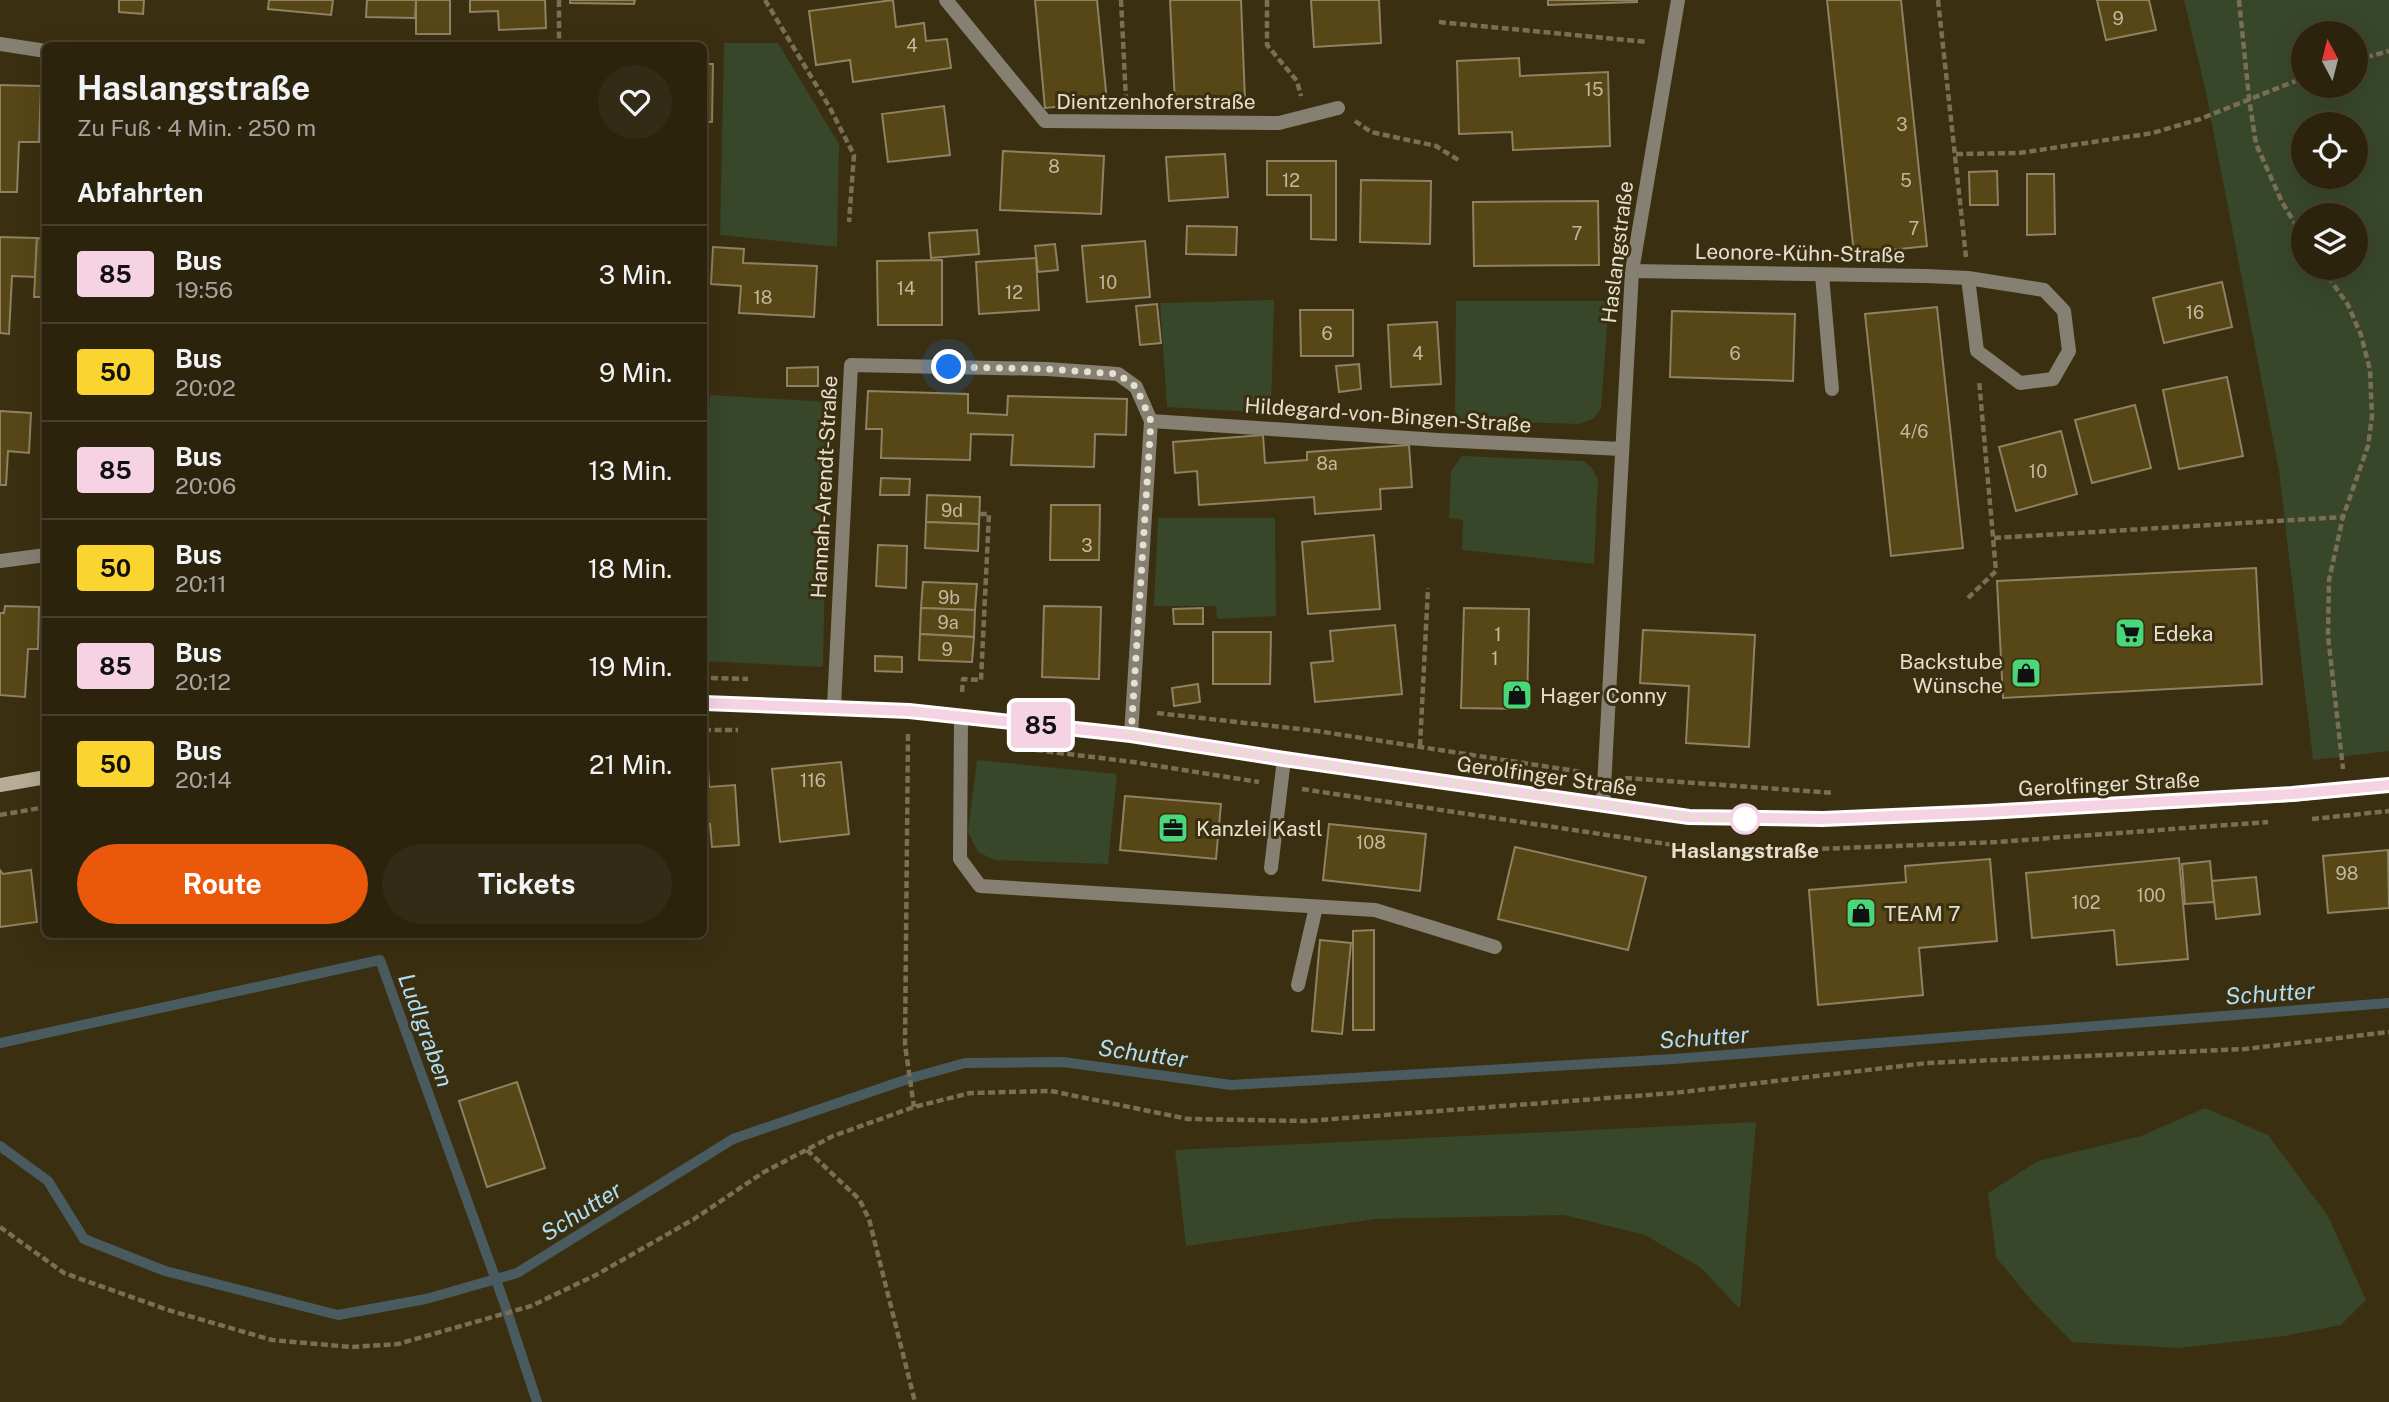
<!DOCTYPE html>
<html lang="de">
<meta charset="utf-8">
<style>
:root{--surface:#2c230d;--page:#342b16;--text:#f1f3f6;--muted:#a6a49d;--line:#48402e;--accent:#ea580c}
body{margin:0;font-family:"Public Sans",sans-serif;background:var(--page);color:var(--text);height:100vh;display:flex;flex-direction:column;font-size:26px;white-space:nowrap}
*{box-sizing:border-box;margin:0}
p{font-size:23px;color:var(--muted)}
.icon{flex:none;width:38px;height:38px;fill:none;stroke:currentColor;stroke-width:2;stroke-linecap:round;stroke-linejoin:round}
.map{position:relative;flex:1;overflow:hidden}
.drawer{position:absolute;left:42px;top:42px;width:665px;height:896px;display:flex;flex-direction:column;background:var(--surface);border-radius:10px;box-shadow:0 7px 28px #0002,0 0 0 2px var(--line)}
.drawer>*{flex:none}
.badge{padding:0 14px;border-radius:5px;font-size:24px;line-height:46px}
.needle{width:46px;rotate:353deg}
.fabs{position:absolute;left:2291px;top:21px;display:grid;gap:14px}
.fabs a{display:grid;place-items:center;width:77px;height:77px;border-radius:50%;background:var(--surface);box-shadow:0 7px 28px #0002,0 0 0 2px var(--line);font-size:35px}
.you{position:absolute;width:35px;height:35px;margin:-18px;border:5px solid #fff;border-radius:50%;background:#1a73e8;box-shadow:0 0 0 10px #1a73e833}
.map>.badge{position:absolute;translate:-50% -50%;box-shadow:0 0 0 4px #fff}
h2{padding:0 35px;font-size:26px;line-height:63px}
.round{display:grid;place-items:center;flex:none;width:74px;height:74px;border-radius:37px;background:var(--page)}
.summary{display:flex;align-items:center;justify-content:space-between;height:119px;padding:0 35px}
h1{font-size:33px;font-weight:700;line-height:52px}
.cta{display:flex;gap:14px;margin-top:auto;padding:14px 35px}
.cta a{flex:1;height:80px;border-radius:42px;background:var(--accent);color:#fff;font-size:28px;font-weight:700;line-height:80px;text-align:center}
.cta a+a{background:var(--page);color:var(--text)}
ul{padding:0;list-style:none}
li{display:flex;align-items:center;gap:21px;height:98px;padding:0 35px;border-top:2px solid var(--line)}
li div{flex:1}
li b{display:block;font-size:26px}
li em{font-style:normal}
li .badge{min-width:77px;font-weight:700;text-align:center}
.map>svg:first-child{display:block}
.green{fill:#38472a;fill-rule:evenodd}
.lines{fill:none;stroke-linecap:round;stroke-linejoin:round}
.stream{stroke:#495b5f;stroke-width:10}
.building{fill:#574616;stroke:#8e8262;stroke-width:2}
.path{stroke:#786f56;stroke-width:4.5;stroke-dasharray:7 3.5;stroke-linecap:butt}
.lane{stroke:#858072;stroke-width:14}
.street{stroke:#858072;stroke-width:14}
.secondary{stroke:#b5ad96;stroke-width:14}
.line-casing{stroke:#fff;stroke-width:16}
.line{stroke:#f5d3e3;stroke-width:10}
.walk{stroke:#e5dfce;stroke-width:7;stroke-dasharray:0 12.6}
.stop-dot{fill:#fff;stroke:#f5d3e3;stroke-width:3.5}
.labels{text-anchor:middle;dominant-baseline:central;stroke-width:6;stroke-linejoin:round;paint-order:stroke}
.number-label{font-size:18px;fill:#c2b9a0}
.street-label{font-size:21px;fill:#e5dfce;stroke:#3a2f11}
.poi-label{font-size:21px;fill:#e5dfce;stroke:#3a2f11;text-anchor:start}
.stop-label{font-size:21px;font-weight:bold;fill:#e5dfce;stroke:#3a2f11}
.water-label{font-size:23px;font-style:italic;fill:#aeddf5;stroke:#3a2f11}
</style>
<div class="map">
<svg width="2389" height="1402" viewBox="0 0 2389 1402">
<rect width="100%" height="100%" fill="#3a2f11"/>
<g class="green">
<path d="M2184 0H2389V751L2313 760 2279 471 2205 88ZM2303 33H2356V86H2303ZM2303 124H2356V177H2303ZM2303 215H2356V268H2303Z"/>
<polygon points="724,43 778,43 839,144 837,247 720,235"/>
<polygon points="1274,300 1271,413 1167,407 1160,303"/>
<polygon points="1456,301 1609,301 1601,408 1594,418 1580,424 1455,420"/>
<polygon points="710,395 828,402 823,667 704,661 704,485"/>
<polygon points="1462,456 1583,461 1591,467 1598,479 1594,564 1462,550 1463,520 1449,518 1451,471"/>
<polygon points="1158,518 1275,518 1276,616 1217,619 1216,606 1154,606"/>
<polygon points="977,760 1117,774 1108,864 995,860 978,852 968,832"/>
<polygon points="2205,1108 2268,1135 2328,1216 2366,1300 2341,1325 2285,1336 2179,1348 2072,1342 2031,1300 1996,1257 1988,1193 2038,1161 2141,1136"/>
<polygon points="1756,1122 1740,1309 1700,1267 1645,1235 1564,1215 1375,1219 1186,1246 1175,1150"/>
</g>
<g class="lines">
<g class="stream">
<polyline points="0,1043 380,960 505,1305 537,1402"/>
<polyline points="0,1146 48,1181 84,1239 165,1271 338,1315 426,1299 517,1273 733,1139 911,1078 965,1063 1063,1062 1231,1085 1674,1059 2389,1003"/>
</g>
</g>
<g class="building">
<polygon points="119,0 144,0 143,14 119,12"/>
<polygon points="269,0 333,0 331,15 268,9"/>
<polygon points="367,0 416,0 415,18 366,17"/>
<rect x="416" y="0" width="34" height="34"/>
<polygon points="470,0 545,0 546,28 499,30 498,11 470,12"/>
<polygon points="570,0 635,0 634,4 570,3"/>
<polygon points="893,0 896,27 924,23 926,41 947,39 951,68 853,82 850,60 816,65 809,11"/>
<polygon points="1035,0 1097,0 1107,102 1045,108"/>
<polygon points="1170,0 1241,0 1245,100 1175,103"/>
<polygon points="1311,0 1379,0 1381,43 1314,47"/>
<polygon points="1548,0 1637,0 1637,2 1548,5"/>
<polygon points="1827,0 1901,0 1927,246 1854,254"/>
<polygon points="2097,0 2149,0 2156,30 2106,40"/>
<polygon points="1519,58 1520,76 1608,72 1610,146 1513,150 1512,132 1459,134 1457,61"/>
<polygon points="704,64 713,64 712,122 704,122"/>
<polygon points="0,85 41,86 39,142 19,142 17,192 0,192"/>
<polygon points="944,106 950,155 888,162 882,114"/>
<polygon points="1003,151 1104,156 1101,214 1000,210"/>
<polygon points="1225,154 1228,197 1169,201 1166,157"/>
<polygon points="1267,161 1336,161 1336,240 1311,239 1311,195 1267,195"/>
<polygon points="1997,171 1998,205 1970,205 1969,172"/>
<polygon points="2027,174 2054,174 2055,234 2027,235"/>
<polygon points="1361,180 1431,181 1430,244 1360,242"/>
<polygon points="1598,201 1599,265 1474,266 1473,202"/>
<polygon points="1187,226 1237,227 1236,255 1186,254"/>
<polygon points="977,230 979,254 931,258 929,233"/>
<polygon points="0,237 37,238 35,277 12,276 9,334 0,333"/>
<polygon points="37,238 46,239 46,297 34,297"/>
<polygon points="1145,241 1150,297 1087,302 1082,246"/>
<polygon points="1055,244 1058,270 1038,272 1035,246"/>
<polygon points="713,247 744,249 743,263 817,266 814,317 739,313 741,286 711,284"/>
<polygon points="1036,258 1039,310 979,314 976,262"/>
<polygon points="942,260 942,325 878,325 877,261"/>
<polygon points="2222,282 2232,327 2164,343 2153,298"/>
<polygon points="1157,304 1161,343 1140,345 1136,306"/>
<polygon points="1937,307 1963,548 1891,556 1865,314"/>
<polygon points="1300,310 1353,310 1353,356 1301,356"/>
<polygon points="1672,311 1795,314 1793,381 1670,377"/>
<polygon points="1437,322 1441,384 1391,387 1388,325"/>
<polygon points="1359,364 1361,389 1339,392 1336,366"/>
<polygon points="818,367 818,386 787,386 787,368"/>
<polygon points="2227,377 2243,456 2179,469 2163,390"/>
<polygon points="868,391 968,394 968,413 1007,415 1008,396 1127,399 1126,435 1095,434 1094,467 1011,465 1013,435 971,434 970,460 881,458 882,429 866,429"/>
<polygon points="2135,405 2151,468 2092,483 2075,420"/>
<polygon points="0,411 31,413 29,453 8,451 6,485 0,485"/>
<polygon points="2061,431 2077,494 2016,511 1999,447"/>
<polygon points="1263,435 1265,463 1307,460 1307,452 1409,445 1412,487 1380,489 1381,509 1315,514 1314,497 1199,505 1197,471 1175,473 1173,442"/>
<polygon points="881,478 910,479 909,495 880,495"/>
<polygon points="927,495 980,497 979,524 926,522"/>
<polygon points="1051,505 1100,505 1099,560 1050,560"/>
<polygon points="926,522 979,524 978,551 925,548"/>
<polygon points="1374,535 1380,609 1308,614 1302,542"/>
<polygon points="878,545 907,546 906,588 876,586"/>
<polygon points="2256,568 2262,684 2003,698 1997,581"/>
<polygon points="923,582 977,584 975,610 921,608"/>
<polygon points="5,606 39,607 38,649 28,649 25,697 0,695 0,613 4,613"/>
<polygon points="1044,606 1101,607 1099,679 1042,677"/>
<polygon points="921,608 975,610 974,637 920,634"/>
<polygon points="1203,608 1203,624 1174,624 1173,609"/>
<polygon points="1464,608 1529,609 1527,709 1461,708"/>
<polygon points="1395,625 1402,694 1315,702 1311,663 1333,661 1330,631"/>
<polygon points="1643,630 1755,635 1749,747 1686,743 1689,686 1640,683"/>
<polygon points="1213,632 1271,632 1270,684 1213,684"/>
<polygon points="920,634 974,637 972,662 919,660"/>
<polygon points="875,656 902,657 902,672 875,671"/>
<polygon points="1198,684 1200,702 1174,706 1172,688"/>
<polygon points="841,762 849,834 780,842 772,769"/>
<polygon points="704,769 708,769 709,787 735,785 739,845 712,847 710,824 704,824"/>
<polygon points="1125,796 1221,804 1216,859 1120,850"/>
<polygon points="1329,824 1426,834 1420,891 1323,880"/>
<polygon points="1515,847 1646,877 1628,950 1498,919"/>
<polygon points="2388,850 2389,908 2328,913 2323,856"/>
<polygon points="2179,858 2188,959 2117,965 2114,930 2032,938 2026,873"/>
<polygon points="1990,859 1997,941 1919,948 1923,995 1818,1005 1809,890 1906,882 1905,866"/>
<polygon points="2210,861 2214,902 2185,904 2182,864"/>
<polygon points="0,870 3,874 31,870 37,922 0,927"/>
<polygon points="2256,877 2260,914 2216,919 2212,881"/>
<polygon points="1374,930 1374,1030 1353,1030 1353,931"/>
<polygon points="1320,940 1351,943 1342,1034 1312,1031"/>
<polygon points="517,1082 545,1168 487,1187 459,1101"/>
</g>
<g class="lines">
<g class="path">
<polyline points="559,0 559,46"/>
<polyline points="765,0 830,108 854,155 849,222"/>
<polyline points="1121,0 1126,100"/>
<polyline points="1267,0 1267,45 1297,81 1301,96"/>
<polyline points="1938,0 1966,257"/>
<polyline points="2239,0 2249,98 2256,144 2282,202 2303,237"/>
<polyline points="1439,22 1648,42"/>
<polyline points="2356,60 2389,51"/>
<polyline points="1355,121 1371,132 1436,146 1460,161"/>
<polyline points="1956,154 2019,153 2153,133 2200,119 2303,78"/>
<polyline points="2322,268 2348,305 2361,335 2370,370 2372,416 2368,446 2343,517 2329,580 2328,636 2343,769"/>
<polyline points="1994,538 2343,517"/>
<polyline points="1968,598 1996,571 1979,380"/>
<polyline points="711,678 748,679"/>
<polyline points="962,692 963,679 981,680 989,514 979,514"/>
<polyline points="1157,713 1317,731 1582,772"/>
<polyline points="704,730 738,730"/>
<polyline points="908,734 905,1045 914,1107"/>
<polyline points="1420,746 1428,588"/>
<polyline points="1036,750 1133,762 1259,782"/>
<polyline points="1625,778 1833,793"/>
<polyline points="1302,789 1713,851 1793,850 1997,842 2268,822"/>
<polyline points="0,815 46,807"/>
<polyline points="2312,819 2389,811"/>
<polyline points="807,1150 859,1199 869,1219 915,1402"/>
<polyline points="0,1227 64,1273 168,1310 272,1340 351,1347 398,1344 531,1306 596,1275 694,1219 764,1172 833,1136 914,1107 970,1093 1051,1091 1188,1119 1307,1121 1674,1093 1927,1063 2245,1049 2389,1032"/>
</g>
<g class="lane">
<polyline points="1822,275 1832,389"/>
<polyline points="961,717 960,859 980,886 1375,910 1495,947"/>
<polyline points="1271,868 1284,759"/>
<polyline points="1298,985 1316,907"/>
</g>
<g class="street">
<polyline points="946,0 1045,121 1279,123 1338,108"/>
<polyline points="0,44 46,51"/>
<polyline points="1632,271 1926,276 1968,278 2044,290 2064,311 2069,351 2053,379 2020,383 1977,351 1968,278"/>
<polyline points="1151,421 1438,440 1622,449"/>
<polyline points="0,561 46,555"/>
<polyline points="834,706 851,365 1047,369 1118,374 1136,387 1151,421 1131,735"/>
<polyline points="1603,805 1632,271 1678,0"/>
</g>
<g class="secondary">
<polyline points="704,703 909,711 1131,735 1284,759 1689,817 1823,819 1986,812 2292,795 2389,785"/>
<polyline points="0,785 46,777"/>
</g>
</g>
<g class="lines">
<g class="line-casing">
<polyline id="line" points="704,703 909,711 1131,735 1284,759 1689,817 1823,819 1986,812 2292,794 2389,785"/>
</g>
<use href="#line" class="line"/>
<polyline class="walk" points="949,367 1048,369 1118,374 1136,387 1151,421 1131,735 1284,759 1689,817 1745,819"/>
</g>
<defs>
<g id="supermarket-square" transform="scale(1.575)"><rect x="-9" y="-9" width="18" height="18" rx="4" fill="#48d779" stroke="#3a2f11"/><path d="M-6-5.5h2.5l.6 2H6L4.5 2H-2.5L-4.4-4H-6ZM-1.5 3.2a1.3 1.3 0 1 0 .1 0ZM3 3.2a1.3 1.3 0 1 0 .1 0Z" fill="#111"/></g>
<g id="shop-square" transform="scale(1.575)"><rect x="-9" y="-9" width="18" height="18" rx="4" fill="#48d779" stroke="#3a2f11"/><path d="M-5-2.5h2.3a2.7 3.5 0 0 1 5.4 0H5L5.5 6h-11ZM-1.5-2.5h3a1.5 2.3 0 0 0-3 0Z" fill="#111"/></g>
<g id="office-square" transform="scale(1.575)"><rect x="-9" y="-9" width="18" height="18" rx="4" fill="#48d779" stroke="#3a2f11"/><path d="M-6-3h4V-5.5h4V-3h4V5H-6ZM-1-4.5V-3h2v-1.5ZM-6 0V1H6V0Z" fill="#111"/></g>
</defs>
<g fill-rule="evenodd">
<use href="#supermarket-square" x="2130" y="633"/>
<use href="#shop-square" x="2026" y="673"/>
<use href="#shop-square" x="1517" y="695"/>
<use href="#office-square" x="1173" y="828"/>
<use href="#shop-square" x="1861" y="913"/>
</g>
<circle class="stop-dot" cx="1745" cy="819" r="14"/>
<g class="labels">
<g class="number-label">
<text x="2118" y="18">9</text>
<text x="912" y="45">4</text>
<text x="1594" y="89">15</text>
<text x="1902" y="124">3</text>
<text x="1054" y="166">8</text>
<text x="1291" y="180">12</text>
<text x="1906" y="180">5</text>
<text x="1914" y="228">7</text>
<text x="1577" y="233">7</text>
<text x="1108" y="282">10</text>
<text x="906" y="288">14</text>
<text x="1014" y="292">12</text>
<text x="763" y="297">18</text>
<text x="2195" y="312">16</text>
<text x="1327" y="333">6</text>
<text x="1418" y="353">4</text>
<text x="1735" y="353">6</text>
<text x="1914" y="431">4/6</text>
<text x="1327" y="463">8a</text>
<text x="2038" y="471">10</text>
<text x="952" y="510">9d</text>
<text x="1087" y="545">3</text>
<text x="949" y="597">9b</text>
<text x="948" y="622">9a</text>
<text x="1498" y="634">1</text>
<text x="947" y="649">9</text>
<text x="1495" y="658">1</text>
<text x="813" y="780">116</text>
<text x="1371" y="842">108</text>
<text x="2347" y="873">98</text>
<text x="2151" y="895">100</text>
<text x="2086" y="902">102</text>
</g>
<g class="street-label">
<text x="1156" y="101">Dientzenhoferstraße</text>
<text transform="translate(1617 252) rotate(-83)">Haslangstraße</text>
<text transform="translate(1800 253) rotate(1)">Leonore-Kühn-Straße</text>
<text transform="translate(1388 415) rotate(4)">Hildegard-von-Bingen-Straße</text>
<text transform="translate(824 487) rotate(-87)">Hannah-Arendt-Straße</text>
<text transform="translate(1547 776) rotate(8)">Gerolfinger Straße</text>
<text transform="translate(2109 784) rotate(-3)">Gerolfinger Straße</text>
</g>
<g class="poi-label">
<text x="2153" y="633">Edeka</text>
<text x="2003" y="661" text-anchor="end">Backstube<tspan x="2003" dy="24">Wünsche</tspan></text>
<text x="1540" y="695">Hager Conny</text>
<text x="1196" y="828">Kanzlei Kastl</text>
<text x="1884" y="913">TEAM 7</text>
</g>
<g class="stop-label">
<text x="1745" y="850">Haslangstraße</text>
</g>
<g class="water-label">
<text transform="translate(2270 993) rotate(-4)">Schutter</text>
<text transform="translate(426 1030) rotate(70)">Ludlgraben</text>
<text transform="translate(1704 1037) rotate(-4)">Schutter</text>
<text transform="translate(1143 1053) rotate(8)">Schutter</text>
<text transform="translate(581 1211) rotate(-32)">Schutter</text>
</g>
</g>
</svg>
<div class="fabs">
<a><svg class="needle" viewBox="-14 -14 28 28"><path d="M0-13l5 13h-10z" fill="#e53935"/><path d="M0 13l5-13h-10z" fill="#a6a49d"/></svg></a>
<a><svg class="icon" aria-label="locate" viewBox="0 0 24 24"><circle cx="12" cy="12" r="6"/><path d="M12 2v4M12 18v4M2 12h4M18 12h4"/></svg></a>
<a><svg class="icon" aria-label="layers" viewBox="0 0 24 24"><path d="M12 4l9 5-9 5-9-5zM3 14l9 5 9-5"/></svg></a>
</div>
<div class="you" style="left:949px;top:367px"></div>
<b class="badge" style="left:1041px;top:725px;background:#f5d3e3;color:#111">85</b>
<section class="drawer">
<div class="summary"><div><h1>Haslangstraße</h1><p>Zu Fuß · 4 Min. · 250 m</p></div><a class="round"><svg class="icon" aria-label="heart" viewBox="0 0 24 24"><path d="M12 20l-8-8c-3-5 5-10 8-4 3-6 11-1 8 4z"/></svg></a></div>
<h2>Abfahrten</h2>
<ul>
<li><span class="badge" style="background:#f5d3e3;color:#111">85</span><div><b>Bus</b><p>19:56</p></div><em>3 Min.</em></li>
<li><span class="badge" style="background:#fad52f;color:#111">50</span><div><b>Bus</b><p>20:02</p></div><em>9 Min.</em></li>
<li><span class="badge" style="background:#f5d3e3;color:#111">85</span><div><b>Bus</b><p>20:06</p></div><em>13 Min.</em></li>
<li><span class="badge" style="background:#fad52f;color:#111">50</span><div><b>Bus</b><p>20:11</p></div><em>18 Min.</em></li>
<li><span class="badge" style="background:#f5d3e3;color:#111">85</span><div><b>Bus</b><p>20:12</p></div><em>19 Min.</em></li>
<li><span class="badge" style="background:#fad52f;color:#111">50</span><div><b>Bus</b><p>20:14</p></div><em>21 Min.</em></li>
</ul>
<div class="cta"><a>Route</a><a>Tickets</a></div>
</section>
</div>
